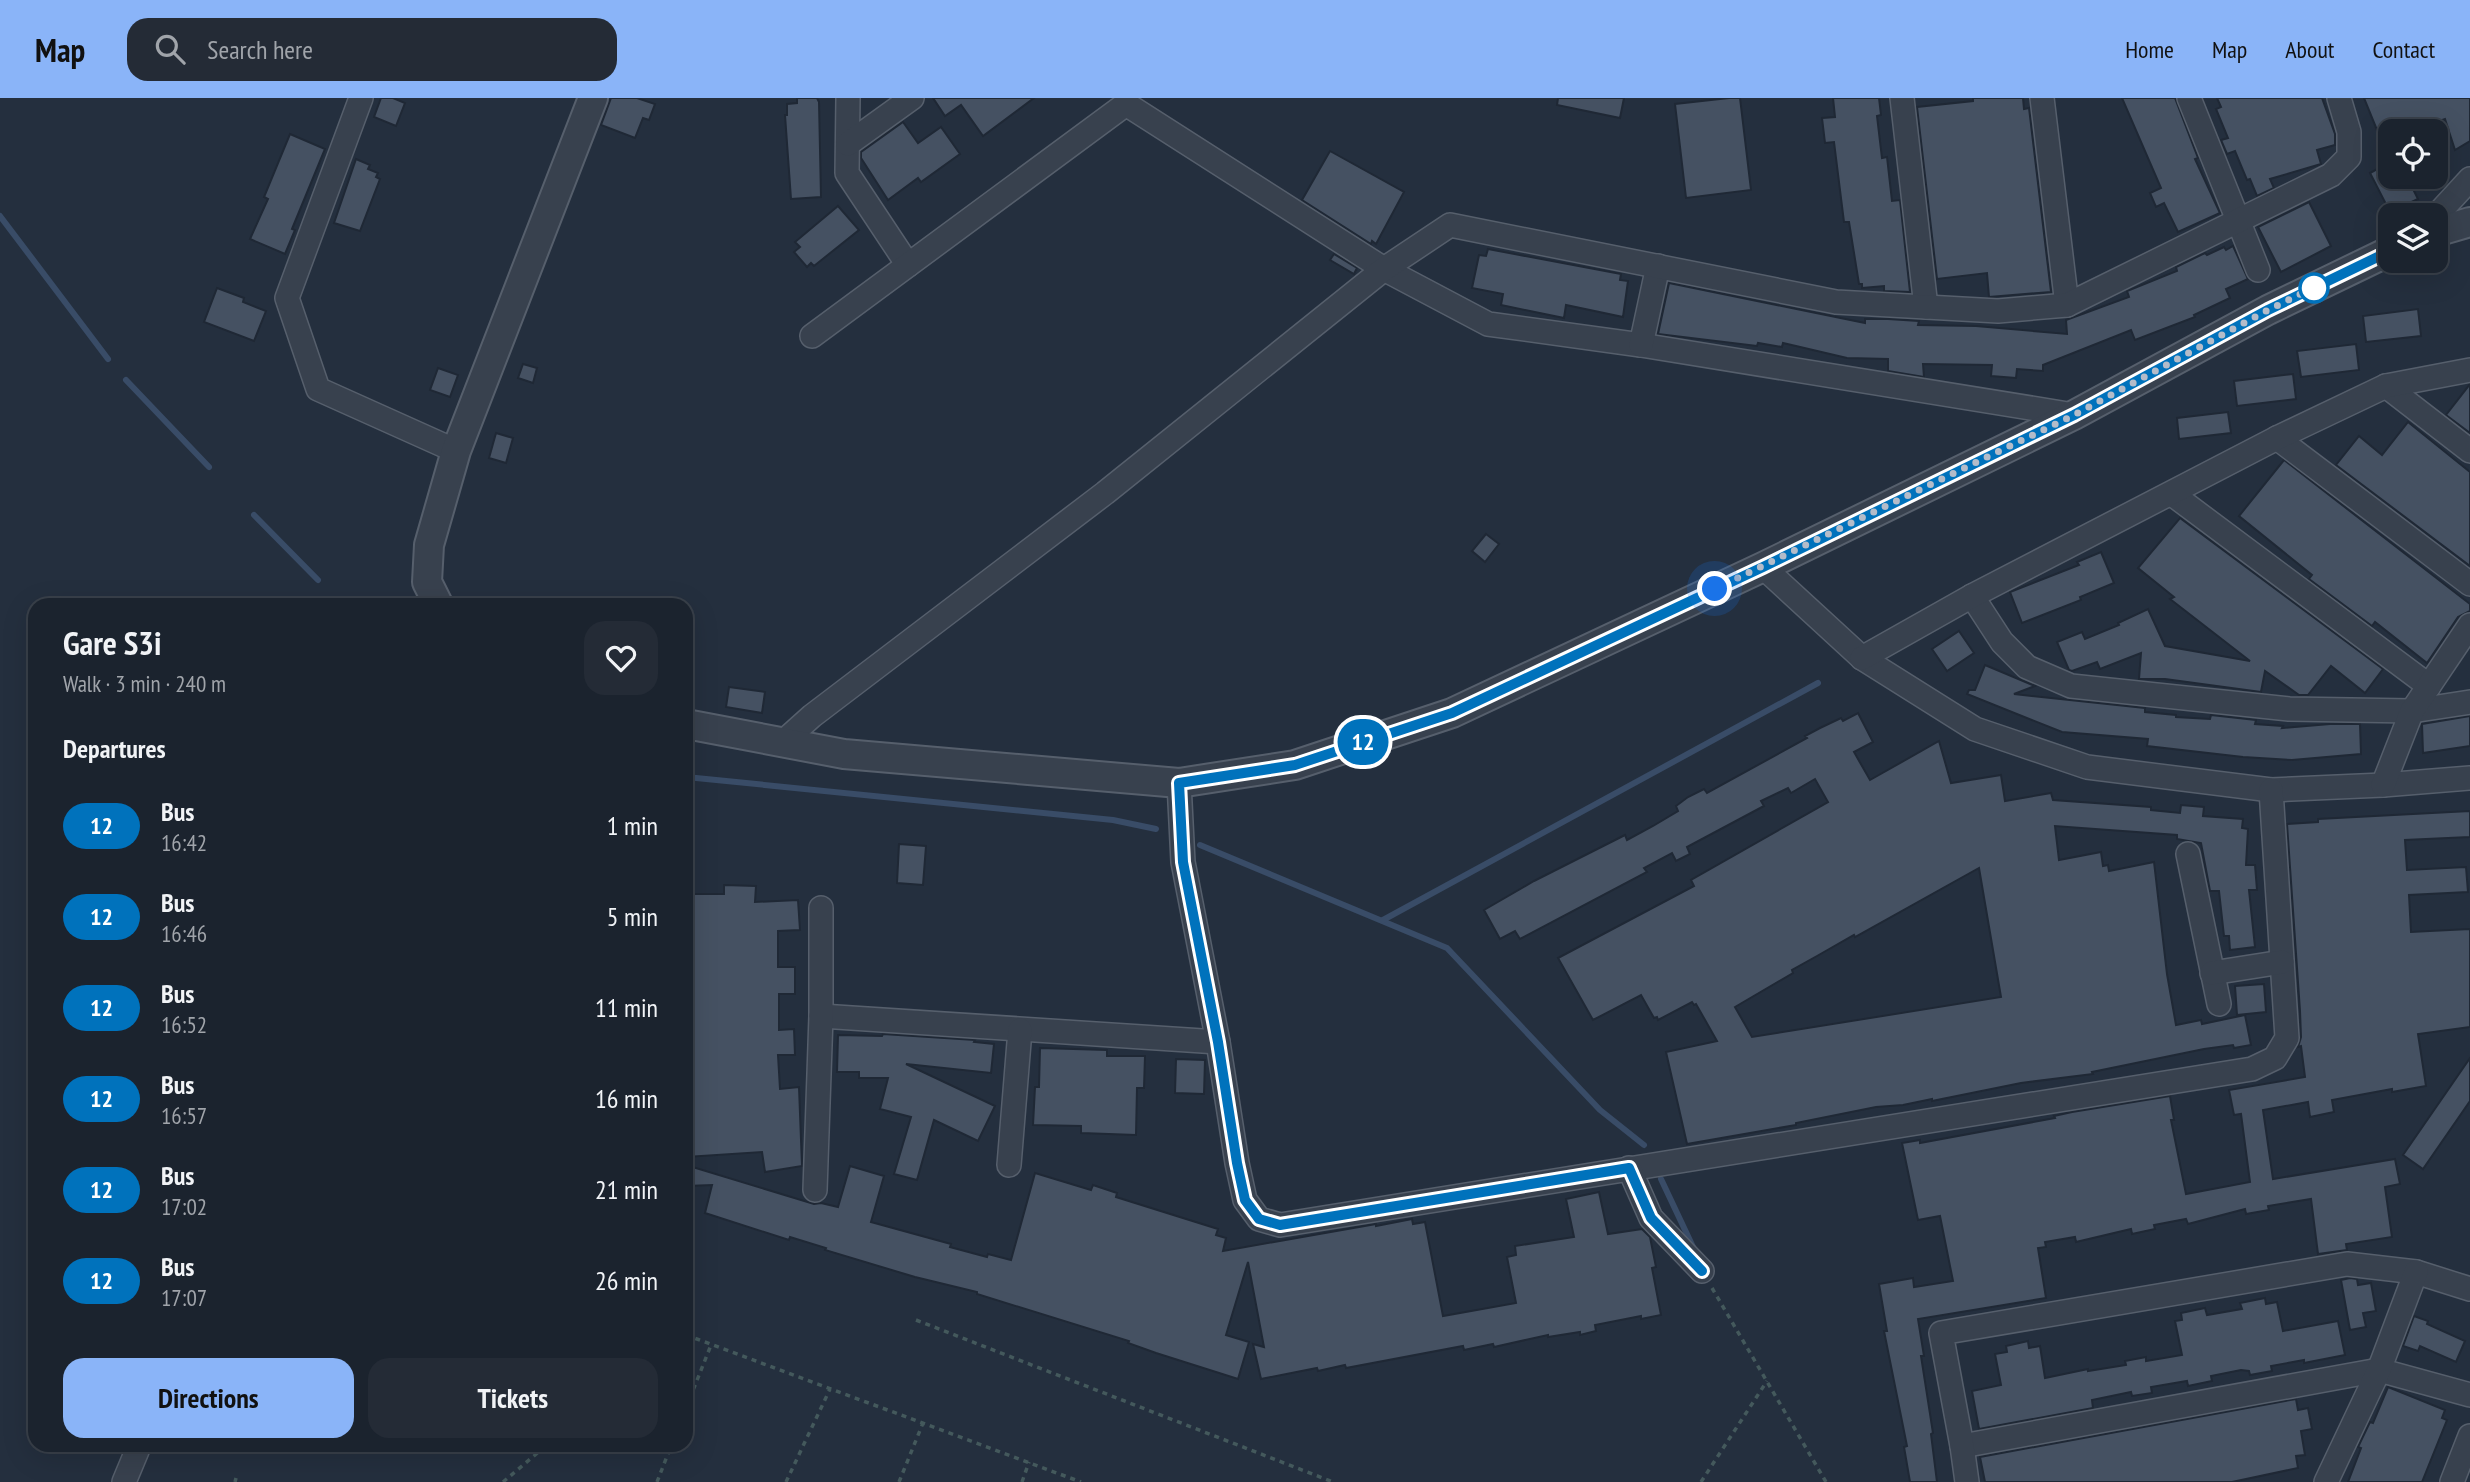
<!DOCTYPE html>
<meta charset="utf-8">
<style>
:root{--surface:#1b232e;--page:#242b36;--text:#f1f3f6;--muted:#a0a4aa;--line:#39404a;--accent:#8ab4f8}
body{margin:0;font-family:"PT Sans Narrow",sans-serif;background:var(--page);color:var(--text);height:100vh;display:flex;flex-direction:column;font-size:26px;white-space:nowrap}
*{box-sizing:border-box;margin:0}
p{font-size:23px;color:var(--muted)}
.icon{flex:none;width:38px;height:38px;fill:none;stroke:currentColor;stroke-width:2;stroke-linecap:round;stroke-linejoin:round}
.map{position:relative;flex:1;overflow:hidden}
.details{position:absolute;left:28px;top:500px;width:665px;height:854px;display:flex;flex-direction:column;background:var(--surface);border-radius:21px;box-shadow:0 7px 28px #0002,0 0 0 2px var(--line)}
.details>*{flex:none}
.badge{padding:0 14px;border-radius:23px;font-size:24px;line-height:46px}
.fabs{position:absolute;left:2378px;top:21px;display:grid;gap:14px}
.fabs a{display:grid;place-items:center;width:70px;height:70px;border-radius:14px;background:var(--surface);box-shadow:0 7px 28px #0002,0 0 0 2px var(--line);font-size:35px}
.you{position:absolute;width:35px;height:35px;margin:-18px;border:5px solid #fff;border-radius:50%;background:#1a73e8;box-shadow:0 0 0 10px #1a73e833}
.map>.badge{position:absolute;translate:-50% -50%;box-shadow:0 0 0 4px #fff}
h2{padding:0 35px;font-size:26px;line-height:63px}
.round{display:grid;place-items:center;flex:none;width:74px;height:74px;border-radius:21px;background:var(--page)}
.overview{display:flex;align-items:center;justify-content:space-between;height:119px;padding:0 35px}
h1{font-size:33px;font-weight:800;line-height:52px}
.action{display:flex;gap:14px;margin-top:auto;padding:14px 35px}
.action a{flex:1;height:80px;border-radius:21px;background:var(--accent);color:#111;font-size:28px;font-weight:800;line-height:80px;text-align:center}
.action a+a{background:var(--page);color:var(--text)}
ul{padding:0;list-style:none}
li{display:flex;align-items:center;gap:21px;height:91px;padding:0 35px}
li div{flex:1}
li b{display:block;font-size:26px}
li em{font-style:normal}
li .badge{min-width:77px;font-weight:700;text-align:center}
header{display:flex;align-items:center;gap:42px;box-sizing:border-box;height:98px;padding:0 35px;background:var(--accent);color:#111}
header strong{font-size:33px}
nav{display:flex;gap:38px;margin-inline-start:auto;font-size:24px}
.search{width:490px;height:63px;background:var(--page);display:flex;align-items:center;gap:18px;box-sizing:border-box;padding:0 24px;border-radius:21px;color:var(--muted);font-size:26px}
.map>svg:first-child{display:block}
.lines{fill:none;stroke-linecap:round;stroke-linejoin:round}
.stream{stroke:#394c67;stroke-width:6}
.building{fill:#455162;stroke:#1f2835;stroke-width:2;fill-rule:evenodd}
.minor-casing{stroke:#565f6c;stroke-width:26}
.tertiary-casing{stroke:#565f6c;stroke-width:32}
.path{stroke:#44595c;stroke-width:3.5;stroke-dasharray:5 5;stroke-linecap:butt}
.minor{stroke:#38414e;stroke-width:23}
.tertiary{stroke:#38414e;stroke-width:28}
.line-casing{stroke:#fff;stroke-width:16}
.line{stroke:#0072bc;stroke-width:10}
.walk{stroke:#b4bcc9;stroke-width:7;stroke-dasharray:0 12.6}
.stop-dot{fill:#fff;stroke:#0072bc;stroke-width:3.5}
</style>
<header>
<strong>Map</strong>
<div class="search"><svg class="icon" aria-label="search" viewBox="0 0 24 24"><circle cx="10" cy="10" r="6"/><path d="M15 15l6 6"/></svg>Search here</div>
<nav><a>Home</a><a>Map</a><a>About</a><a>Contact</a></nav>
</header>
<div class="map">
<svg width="2470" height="1384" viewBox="0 0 2470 1384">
<rect width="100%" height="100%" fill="#242f3e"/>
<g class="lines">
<g class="stream">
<polyline points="0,118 108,261"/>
<polyline points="126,282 209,369"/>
<polyline points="254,417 318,482"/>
<polyline points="337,505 340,508"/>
<polyline points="686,679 1113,722 1156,731"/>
<polyline points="1200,747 1447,850 1600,1012 1644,1047"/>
<polyline points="1383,822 1818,585"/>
<polyline points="1661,1081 1694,1151"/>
</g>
</g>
<g class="building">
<polygon points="381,0 393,0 405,5 396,28 374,19"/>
<polygon points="611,0 637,0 655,6 649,22 643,20 635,40 601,27"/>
<polygon points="797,0 817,0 819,4 821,99 791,101 785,17 787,17 787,6 797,5"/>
<polygon points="933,0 1034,0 983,38 961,7 945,18"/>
<polygon points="1558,0 1624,0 1620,20 1557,7"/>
<polygon points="1729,0 1740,0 1751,92 1686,100 1675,6"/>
<polygon points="1833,0 1879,0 1881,17 1877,18 1882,60 1887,59 1892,103 1900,102 1910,194 1884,193 1884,188 1862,190 1862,186 1859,186 1849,124 1844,124 1834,44 1825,45 1822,20 1835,19"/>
<polygon points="1973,0 2023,0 2024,11 2029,10 2051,194 1989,199 1987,175 1937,181 1917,9 1973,3"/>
<polygon points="2122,0 2175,0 2198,60 2195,61 2220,115 2178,134 2164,105 2156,109 2150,95 2161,90"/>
<polygon points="2217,0 2322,0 2335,36 2335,47 2317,52 2321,66 2270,81 2274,90 2257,98 2250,81 2247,82 2235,53 2227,56 2221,42 2228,40 2216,11 2221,9"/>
<polygon points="2364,0 2470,0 2470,43 2455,52 2445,21 2410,33 2390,33 2390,64"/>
<polygon points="903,24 918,45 941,29 960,56 921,84 918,80 888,102 861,60 861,54"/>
<polygon points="290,36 325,51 292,131 295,132 285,156 250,141 268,101 264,99"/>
<polygon points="1330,53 1404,94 1376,146 1372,143 1371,146 1302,102"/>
<polygon points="356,61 370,67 368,71 378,75 376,79 380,81 360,133 334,125"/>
<polygon points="2390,64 2390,79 2407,79 2418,101 2390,114 2370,75"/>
<polygon points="2309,104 2331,148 2281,174 2258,129"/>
<polygon points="838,108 859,132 814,168 811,165 807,169 794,154 800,149 795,144"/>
<polygon points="2233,148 2248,181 2226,191 2230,200 2194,217 2195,219 2135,242 2131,232 2043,267 2043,273 2017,271 2016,280 1991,278 1992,267 1923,266 1924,279 1888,273 1888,261 1847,260 1783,245 1782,249 1758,245 1757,248 1658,236 1669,185 1865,225 1865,221 1888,221 1919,223 1918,227 1976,228 2067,236 2066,222 2129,199 2127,193 2177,173 2176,169 2205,155 2207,157 2224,149 2226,152"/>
<polygon points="1488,151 1621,176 1620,182 1628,183 1623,219 1566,207 1564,220 1501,207 1503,196 1472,190 1479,157 1486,158"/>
<polygon points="1334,156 1357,170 1354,176 1330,162"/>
<polygon points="217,190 244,200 243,204 266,213 254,243 204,224"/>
<polygon points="2418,211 2421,238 2366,244 2363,218"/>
<polygon points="2356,246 2359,272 2301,279 2297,253"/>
<polygon points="523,266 537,270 533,285 518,280"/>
<polygon points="438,270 458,277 450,299 430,292"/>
<polygon points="2293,276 2296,301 2237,308 2234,283"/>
<polygon points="2470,286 2470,335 2446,317"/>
<polygon points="2228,314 2231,335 2179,341 2177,320"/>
<polygon points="2408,324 2470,374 2470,468 2336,367 2359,338 2382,357"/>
<polygon points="496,335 513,340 506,365 489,360"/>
<polygon points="2284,362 2470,506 2470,513 2458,519 2427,565 2375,524 2372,528 2309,481 2312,477 2239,418"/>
<polygon points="2180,420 2383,571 2365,595 2331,568 2308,597 2299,597 2265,573 2261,594 2165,581 2139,581 2141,555 2100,571 2097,564 2072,573 2069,572 2057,544 2082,534 2085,541 2119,527 2118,525 2148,511 2165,548 2250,563 2170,501 2174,499 2138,470"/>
<polygon points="1486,436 1499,446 1485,464 1472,453"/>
<polygon points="2101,454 2114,485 2080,499 2081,502 2022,525 2010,494 2079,467 2077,464"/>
<polygon points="1959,533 1974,555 1947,573 1932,551"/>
<polygon points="1985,567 2035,588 2014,596 2145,610 2145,614 2176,617 2176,619 2210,621 2211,617 2256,622 2255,626 2283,628 2282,630 2330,626 2360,626 2361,656 2292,662 2243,659 2147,648 2148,641 2062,634 1967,596 1969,592 1975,592"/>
<polygon points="729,589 765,594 762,615 726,609"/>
<path d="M1858 615 1873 644 1854 654 1870 682 1939 643 1951 685 2001 677 2005 703 2051 695 2053 702 2151 709V712L2180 715 2181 707 2204 709 2203 718 2243 721 2242 730 2248 731 2246 767H2255L2257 792H2249L2255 849 2230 852 2229 838H2224L2219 793H2210L2201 745 2177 741V737L2055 728 2059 762 2101 754 2103 768 2108 767 2109 773 2154 764 2167 876 2176 927 2201 922 2202 926 2245 917 2251 947 2234 950 2233 947 2204 951 2092 974 2093 976 2021 985 1932 1003V1001L1903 1007 1876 1009 1796 1025V1027L1687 1046 1666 954 1717 943 1696 906 1694 907 1692 904 1658 922 1657 919 1654 920 1641 897 1593 922 1558 860 1694 788 1691 782 1828 704 1815 681 1791 695 1788 690 1761 703 1764 708 1687 749 1690 756 1676 763 1672 755 1644 770 1647 774 1520 841 1515 833 1500 841 1484 812 1534 783 1625 737 1627 742 1653 728 1678 713 1676 708 1688 699 1704 691 1707 695 1807 640 1805 638 1820 630 1841 620 1843 623ZM1979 770 2001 899 1752 939 1735 909 1793 875 1792 872 1817 858 1854 837 1855 839Z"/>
<polygon points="2470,618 2470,648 2423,655 2422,626"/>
<polygon points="2470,713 2470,739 2405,742 2407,772 2466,769 2468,794 2409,797 2411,834 2470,831 2470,929 2418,936 2426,988 2392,994 2392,991 2332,1002 2334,1014 2310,1019 2308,1004 2263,1012 2273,1081 2395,1061 2400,1086 2385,1089 2392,1139 2346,1146 2347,1152 2318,1156 2311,1101 2268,1108 2269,1112 2246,1116 2245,1111 2188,1126 2186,1121 2154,1127 2155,1131 2132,1136 2131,1131 2076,1144 2075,1139 2045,1144 2046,1149 2038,1150 2046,1200 1918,1221 1924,1258 1921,1258 1933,1335 1931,1336 1937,1384 1910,1384 1904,1349 1907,1348 1884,1233 1887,1233 1879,1186 1913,1180 1914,1189 1953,1183 1940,1118 1918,1122 1902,1045 1920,1042 1920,1045 2055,1020 2054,1018 2072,1014 2170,998 2174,1022 2171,1022 2186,1096 2250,1084 2241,1016 2234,1017 2229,992 2305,979 2301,948 2298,949 2301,939 2300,913 2287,726 2318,724 2318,721"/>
<polygon points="899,746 926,748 923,787 897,785"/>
<polygon points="724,787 756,788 755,804 798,802 800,832 778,833 778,869 795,869 795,896 779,896 779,932 794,931 795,957 778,957 780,991 799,989 802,1068 765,1074 762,1054 686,1059 686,796 724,796"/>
<polygon points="2264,886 2266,914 2237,917 2235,888"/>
<polygon points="883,936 975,942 974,944 994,946 991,975 906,966 995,1008 978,1043 934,1022 917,1082 894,1076 911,1019 880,1011 888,980 859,980 859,974 837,974 838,937 882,938"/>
<polygon points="1040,950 1107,952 1107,958 1145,958 1144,990 1137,990 1136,1037 1081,1035 1081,1028 1033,1027 1035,989 1039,989"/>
<polygon points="2470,960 2470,1003 2423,1071 2403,1057"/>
<polygon points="1176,961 1205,962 1204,996 1175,995"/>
<polygon points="686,1067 814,1106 821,1105 838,1109 850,1068 884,1078 871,1124 951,1146 950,1149 987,1159 988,1156 1011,1162 1035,1075 1091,1092 1093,1087 1117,1095 1116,1099 1218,1131 1216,1137 1226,1140 1223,1153 1376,1126 1376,1128 1412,1121 1413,1126 1425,1124 1443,1218 1516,1205 1507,1159 1516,1157 1515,1148 1574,1139 1566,1101 1599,1094 1608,1136 1642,1131 1650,1139 1656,1169 1652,1170 1661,1217 1641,1221 1641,1218 1595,1227 1596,1233 1580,1237 1580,1234 1548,1239 1548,1237 1494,1249 1493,1246 1464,1252 1463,1248 1346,1270 1345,1267 1318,1273 1317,1270 1261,1281 1253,1246 1264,1249 1248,1164 1226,1237 1249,1244 1238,1281 1156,1255 1128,1245 1129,1243 977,1196 977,1194 915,1179 825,1152 826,1150 790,1139 789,1142 705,1115 712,1087 686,1088"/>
<polygon points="2350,1180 2357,1181 2358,1187 2371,1185 2376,1213 2363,1215 2366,1229 2350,1232 2341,1182"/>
<polygon points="2265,1200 2266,1206 2277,1204 2283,1233 2338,1223 2345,1257 2304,1265 2304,1262 2271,1268 2272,1273 2250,1277 2249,1273 2241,1272 2211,1278 2212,1283 2188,1288 2187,1283 2151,1289 2152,1295 2132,1298 2131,1294 2092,1302 2093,1310 1979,1331 1972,1293 2001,1287 1995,1256 2007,1254 2006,1248 2028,1243 2029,1250 2040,1248 2045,1280 2088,1271 2088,1273 2126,1267 2125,1263 2146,1259 2146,1263 2182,1257 2175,1223 2182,1222 2181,1215 2205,1210 2207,1217 2242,1211 2240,1205"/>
<polygon points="2414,1218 2428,1223 2427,1226 2465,1243 2456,1264 2420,1248 2418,1253 2403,1248"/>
<polygon points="2388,1289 2445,1312 2442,1320 2447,1322 2422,1384 2348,1384 2361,1350 2358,1349 2370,1324 2373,1325"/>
<polygon points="2296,1301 2298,1312 2308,1310 2312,1331 2301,1333 2305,1357 2296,1358 2298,1370 2232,1384 1985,1384 1980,1359"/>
</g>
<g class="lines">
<g class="minor-casing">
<g id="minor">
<polyline points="361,0 287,200 318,291 456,353"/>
<polyline points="848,0 847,75 908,167"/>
<polyline points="1902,0 1926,209"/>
<polyline points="2042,0 2067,207"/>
<polyline points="2189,0 2258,172"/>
<polyline points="848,46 912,0"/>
<polyline points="2436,118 2470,81"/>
<polyline points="812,238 1126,6 1384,171 1488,226 1641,247 2074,317"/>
<polyline points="1641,247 1658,168"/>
<polyline points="2386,288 2470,353"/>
<polyline points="2277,340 2470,486"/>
<polyline points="2172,396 2429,588"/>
<polyline points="1763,469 1862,560 1975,631 2087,669 2271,692 2383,687 2470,680"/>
<polyline points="1972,498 2002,544 2027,569 2071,588 2289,611 2412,613 2470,604"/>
<polyline points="1862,560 1972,498 2277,340 2386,288 2470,272"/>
<polyline points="783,644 812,618 1105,395 1384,171 1450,127 1836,204 1998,213 2067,207 2331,77 2349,59 2349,34 2339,0"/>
<polyline points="1179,685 1183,764 1218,944 1237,1065 1245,1102 1259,1121 1280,1127 2252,971 2275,960 2287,940 2271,692"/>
<polyline points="2383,687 2412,613 2470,527"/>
<polyline points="2188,756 2219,906"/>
<polyline points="2212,875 2282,864"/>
<polyline points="821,918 1218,944"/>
<polyline points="1009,1067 1020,932"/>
<polyline points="1629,1070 1651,1120 1702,1173"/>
<polyline points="815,1092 821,918 821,810"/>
<polyline points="1962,1348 2379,1272 2470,1297"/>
<polyline points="124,1384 139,1348"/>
<polyline points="1967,1384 1962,1348 1941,1235 2347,1166 2416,1174 2470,1191"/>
<polyline points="2326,1384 2379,1272 2416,1174"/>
<polyline points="2452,1384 2470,1338"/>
</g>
</g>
<g class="tertiary-casing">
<g id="tertiary">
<polyline points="2436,134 2470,124"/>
<polyline points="439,508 427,484 429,447 456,353 593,0"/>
<polyline points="686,626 844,656 1179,685 1295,667 1452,615 1763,469 2074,317 2268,212 2390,153"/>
</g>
</g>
<g class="path">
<polyline points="1712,1190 1826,1384"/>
<polyline points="916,1222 1333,1384"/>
<polyline points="686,1237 1081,1384"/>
<polyline points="686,1310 711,1247"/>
<polyline points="235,1384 236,1380"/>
<polyline points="503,1384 541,1352 544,1348"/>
<polyline points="657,1384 671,1348"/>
<polyline points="786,1384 830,1291"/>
<polyline points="899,1384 923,1325"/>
<polyline points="1022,1384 1029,1364"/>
<polyline points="1701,1384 1767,1283"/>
</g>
<use href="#minor" class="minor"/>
<use href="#tertiary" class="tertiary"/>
</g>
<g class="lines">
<g class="line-casing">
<polyline id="line" points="1702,1173 1651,1120 1629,1070 1280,1127 1259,1121 1245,1102 1237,1065 1218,944 1183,764 1179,685 1295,667 1452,615 1763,469 2074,317 2268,212 2390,153"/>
</g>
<use href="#line" class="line"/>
<polyline class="walk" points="1715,491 2074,317 2268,212 2319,187 2314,190"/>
</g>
<circle class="stop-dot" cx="2314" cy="190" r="14"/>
</svg>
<div class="fabs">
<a><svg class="icon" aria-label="locate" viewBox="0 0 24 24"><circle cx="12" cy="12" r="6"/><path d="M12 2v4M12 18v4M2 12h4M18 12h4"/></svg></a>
<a><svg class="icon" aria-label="layers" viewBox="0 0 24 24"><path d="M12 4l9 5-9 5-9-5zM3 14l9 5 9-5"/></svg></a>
</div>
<div class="you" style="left:1715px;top:491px"></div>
<b class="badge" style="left:1363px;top:644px;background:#0072bc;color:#fff">12</b>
<section class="details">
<div class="overview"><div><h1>Gare S3i</h1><p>Walk · 3 min · 240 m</p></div><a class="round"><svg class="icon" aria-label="heart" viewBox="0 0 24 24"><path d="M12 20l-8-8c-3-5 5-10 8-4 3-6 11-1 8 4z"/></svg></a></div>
<h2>Departures</h2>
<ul>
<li><span class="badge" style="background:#0072bc;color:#fff">12</span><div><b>Bus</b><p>16:42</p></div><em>1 min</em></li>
<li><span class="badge" style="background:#0072bc;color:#fff">12</span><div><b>Bus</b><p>16:46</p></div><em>5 min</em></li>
<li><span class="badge" style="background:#0072bc;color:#fff">12</span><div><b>Bus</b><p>16:52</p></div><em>11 min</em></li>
<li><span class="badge" style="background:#0072bc;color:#fff">12</span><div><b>Bus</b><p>16:57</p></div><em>16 min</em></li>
<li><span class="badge" style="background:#0072bc;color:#fff">12</span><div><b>Bus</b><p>17:02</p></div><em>21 min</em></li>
<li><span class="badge" style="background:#0072bc;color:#fff">12</span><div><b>Bus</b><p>17:07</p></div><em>26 min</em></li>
</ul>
<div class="action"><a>Directions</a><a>Tickets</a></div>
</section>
</div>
